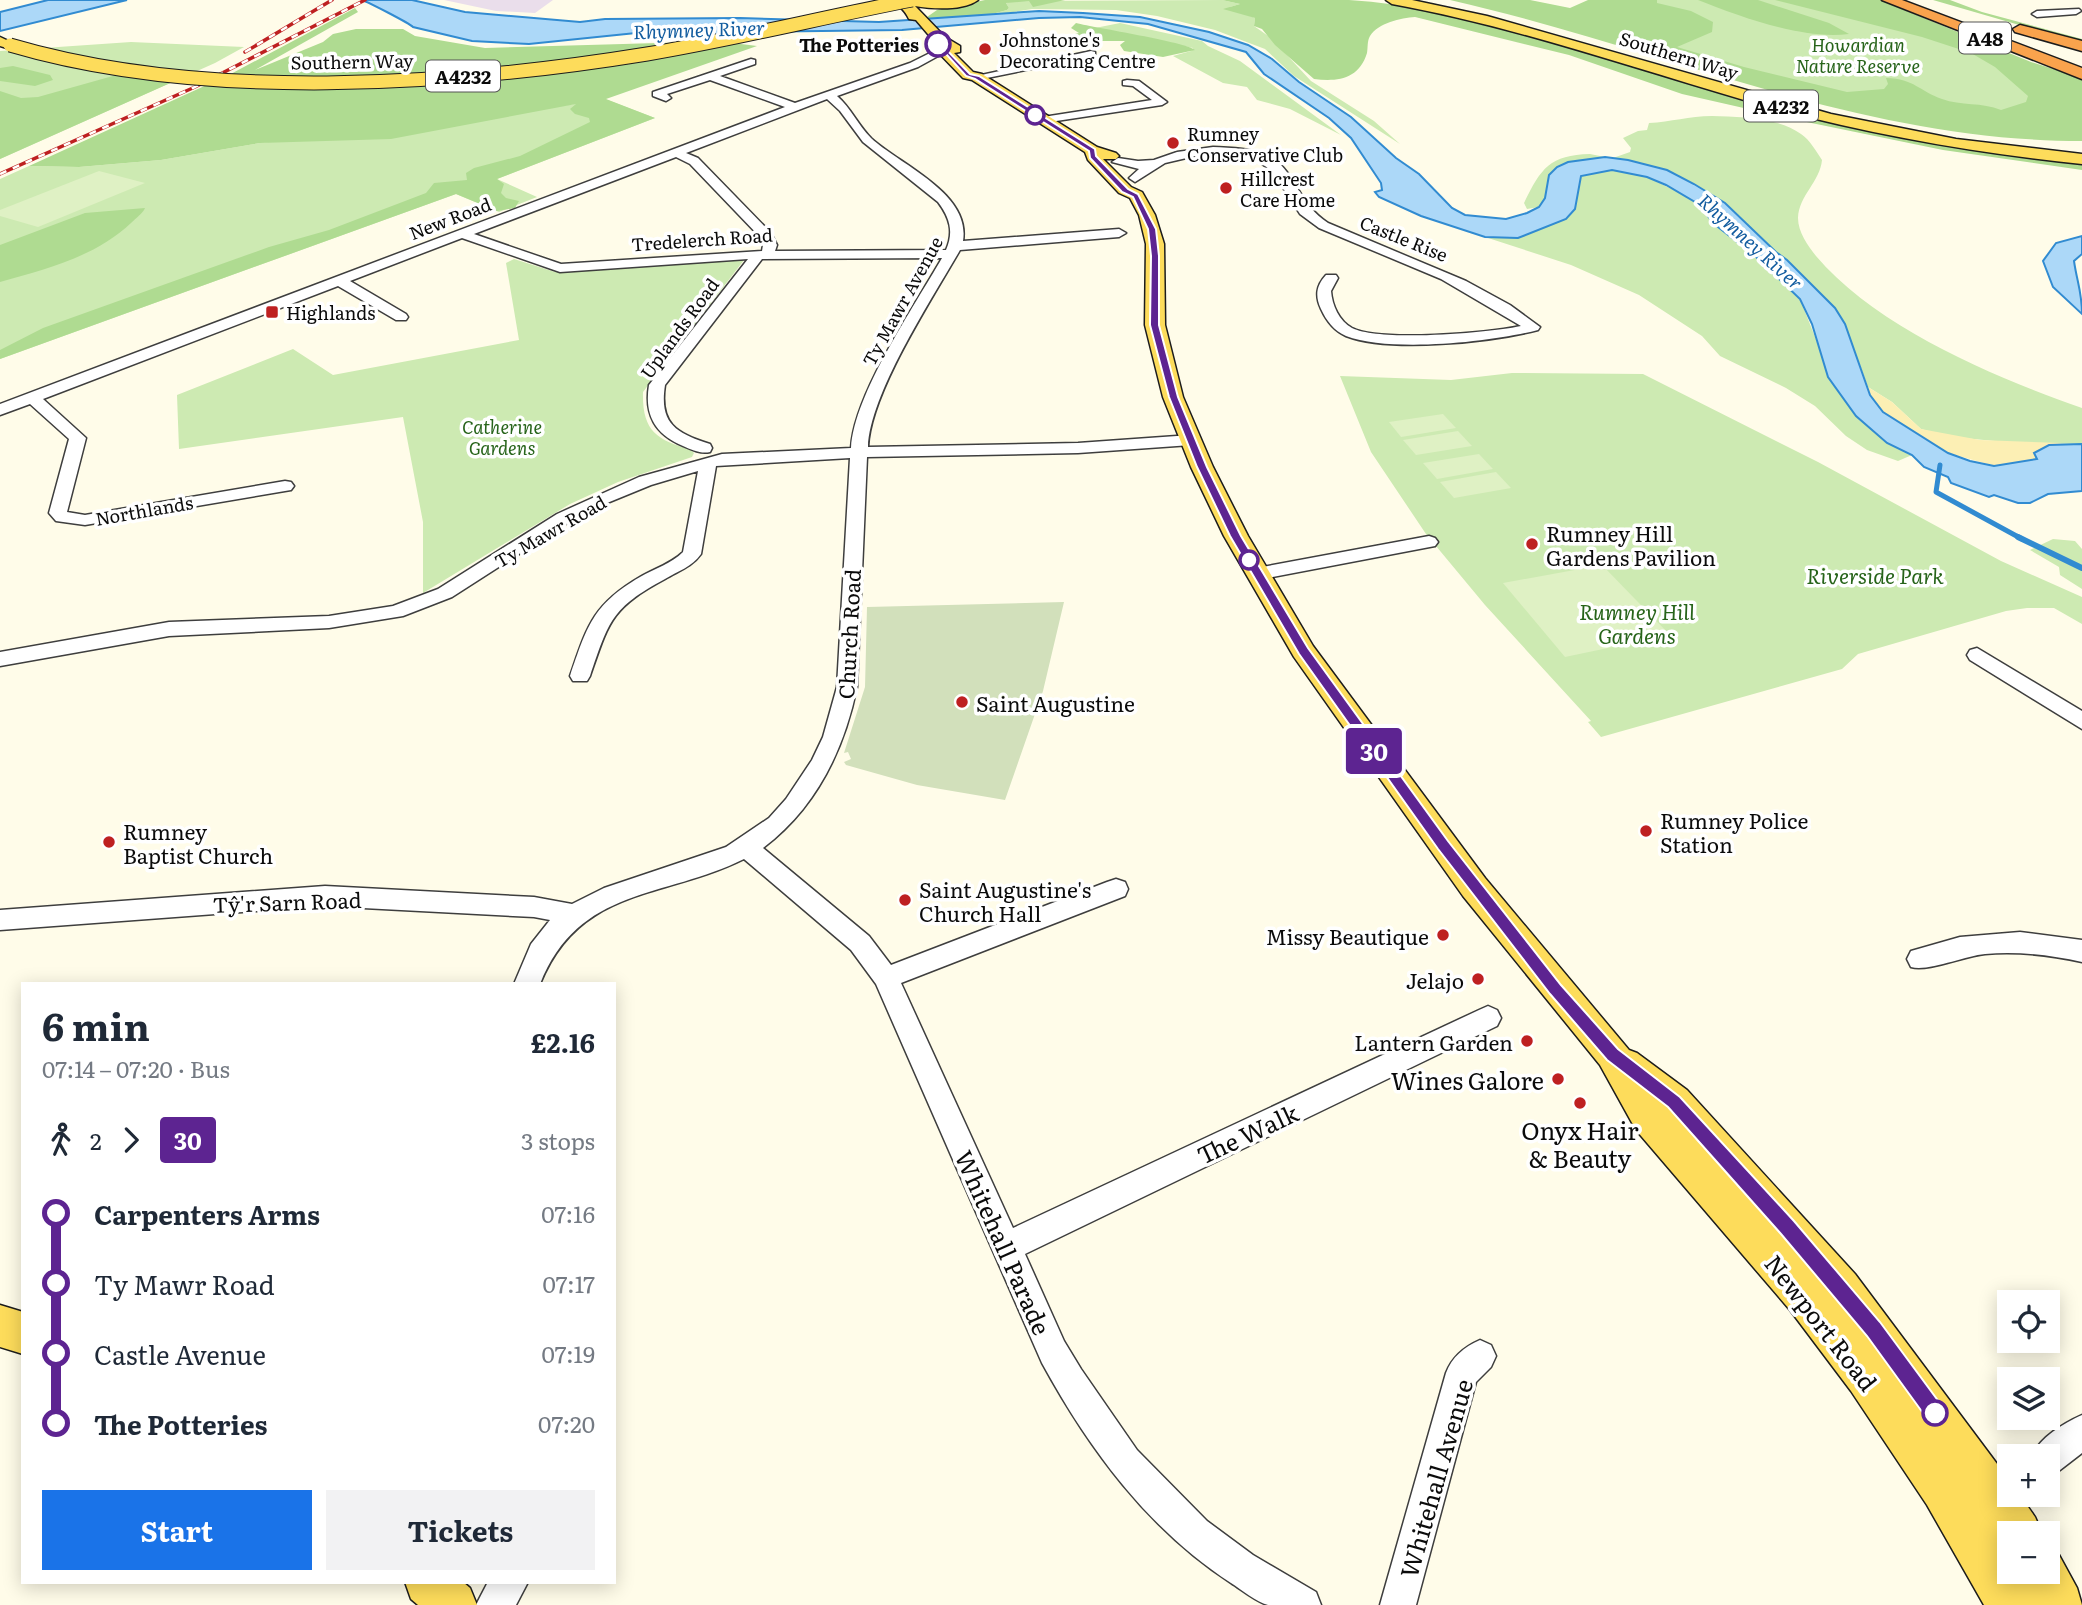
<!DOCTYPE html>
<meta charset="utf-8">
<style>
:root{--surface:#fff;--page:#f2f2f3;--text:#1f2937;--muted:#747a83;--accent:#1a73e8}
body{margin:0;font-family:Literata,serif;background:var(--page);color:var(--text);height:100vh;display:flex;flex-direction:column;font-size:26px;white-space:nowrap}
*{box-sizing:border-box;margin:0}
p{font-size:23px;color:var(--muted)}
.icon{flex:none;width:38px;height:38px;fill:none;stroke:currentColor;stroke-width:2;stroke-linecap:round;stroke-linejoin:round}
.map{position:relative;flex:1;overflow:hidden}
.drawer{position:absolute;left:21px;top:982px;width:595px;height:602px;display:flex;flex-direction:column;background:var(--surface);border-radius:0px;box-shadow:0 4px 18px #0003}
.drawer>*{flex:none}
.badge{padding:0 14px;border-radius:5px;font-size:24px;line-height:46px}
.controls{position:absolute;left:1997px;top:1290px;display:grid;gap:14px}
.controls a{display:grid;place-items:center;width:63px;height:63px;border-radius:0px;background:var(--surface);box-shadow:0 4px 18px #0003;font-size:35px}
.map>.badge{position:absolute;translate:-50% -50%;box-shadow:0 0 0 4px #fff}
.legs{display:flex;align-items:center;gap:10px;height:77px;padding:0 21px;font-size:23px}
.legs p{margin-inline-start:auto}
.overview{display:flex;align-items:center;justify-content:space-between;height:119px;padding:0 21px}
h1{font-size:38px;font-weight:700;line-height:52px}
.action{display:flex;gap:14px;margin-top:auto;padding:14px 21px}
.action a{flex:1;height:80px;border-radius:0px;background:var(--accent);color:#fff;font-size:28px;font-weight:700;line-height:80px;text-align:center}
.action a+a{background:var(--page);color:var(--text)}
ul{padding:0 21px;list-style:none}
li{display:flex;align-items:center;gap:24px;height:70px;font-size:26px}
li i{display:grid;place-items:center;width:10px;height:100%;margin:0 9px;background:currentColor}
li i::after{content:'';width:18px;height:18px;margin:-9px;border:5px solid;border-radius:50%;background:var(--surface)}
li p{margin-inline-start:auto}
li:first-child i{background:linear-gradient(#0000 50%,currentColor 0)}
li:last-child i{background:linear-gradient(currentColor 50%,#0000 0)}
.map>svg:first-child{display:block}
.industrial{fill:#eadeeb}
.green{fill:#cdeab2}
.forest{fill:#afdb91}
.sand{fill:#fcefb4}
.cemetery{fill:#d2e0bb}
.pitch{fill:#dff1c4}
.water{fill:#acd8f8;stroke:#318bd1;stroke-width:2}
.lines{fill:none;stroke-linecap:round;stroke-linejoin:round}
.stream-far1{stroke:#318bd1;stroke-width:5}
.stream{stroke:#318bd1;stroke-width:6}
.minor-casing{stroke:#3e3e3e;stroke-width:3}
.major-casing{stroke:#1c1c1c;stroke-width:3}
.highway-casing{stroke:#1c1c1c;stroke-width:3}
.minor{fill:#fff;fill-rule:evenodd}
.major{fill:#fddc5b;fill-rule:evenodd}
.highway{fill:#f9a34d;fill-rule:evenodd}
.rail-casing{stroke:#be2021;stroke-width:3.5}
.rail{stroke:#fff;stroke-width:2.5;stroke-dasharray:7;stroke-linecap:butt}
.major-bridge-casing{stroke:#1c1c1c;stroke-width:15;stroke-linecap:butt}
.major-bridge{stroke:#fddc5b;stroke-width:13}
.line-1{fill:#5d2491;stroke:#fff;stroke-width:2}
.stop-1-dot{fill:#fff;stroke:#5d2491;stroke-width:3.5}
.poi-dot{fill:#be2021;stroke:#fff;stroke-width:2.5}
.labels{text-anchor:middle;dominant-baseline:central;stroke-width:7;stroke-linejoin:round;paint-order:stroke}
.far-poi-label{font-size:18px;fill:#0b0b0b;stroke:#fff;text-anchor:start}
.far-stop-label{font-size:18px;font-weight:bold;fill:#0b0b0b;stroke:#fff;text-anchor:end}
.far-park-label{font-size:18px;font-style:italic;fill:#27641a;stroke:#fff}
.far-street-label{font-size:18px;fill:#0b0b0b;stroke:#fff}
.far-water-label{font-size:19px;font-style:italic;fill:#125c9f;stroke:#fff}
.shield{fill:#fff;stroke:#545454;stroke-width:2}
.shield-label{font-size:19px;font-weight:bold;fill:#0b0b0b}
.poi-label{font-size:21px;fill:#0b0b0b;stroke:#fff;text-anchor:start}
.park-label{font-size:21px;font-style:italic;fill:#27641a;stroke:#fff}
.street-label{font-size:21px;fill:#0b0b0b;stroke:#fff}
.near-poi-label{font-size:24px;fill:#0b0b0b;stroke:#fff;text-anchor:end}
.near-street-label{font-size:24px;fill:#0b0b0b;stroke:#fff}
</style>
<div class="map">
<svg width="2082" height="1605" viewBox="0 0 2082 1605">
<rect width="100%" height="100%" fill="#fffce9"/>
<polygon class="industrial" points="444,0 553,0 535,13 496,11"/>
<g class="green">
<polygon points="1222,0 1240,4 1230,7 1255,18 1254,26 1271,38 1311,81 1374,121 1400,144 1294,76 1265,49 1215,30 1157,16 1116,10 1032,9 981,17 1007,10 1009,8 1006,3 1011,1"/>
<polygon points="1506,0 1567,15 1596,0 1868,0 2082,88 2082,130 1936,123"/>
<polygon points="1120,23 1202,41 1208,46 1240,61 1341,135 1290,109 1257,100 1247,87 1223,83 1173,56 1191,51 1193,48 1095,28"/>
<polygon points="131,42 244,47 215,63 0,159 0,51"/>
<polygon points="605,99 655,118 497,179 537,197 499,212 456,194 0,359 0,179 29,166 79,167 161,160 260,143 518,113"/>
<path d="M1712 116C1739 117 1778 117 1801 134 1810 140 1816 151 1822 160 1820 182 1799 195 1798 218 1798 232 1808 246 1816 256 1877 328 1994 377 2082 408V444L2016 443 1952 437 1921 429 1892 402 1868 387 1845 324 1835 308 1787 260 1776 252 1725 203 1667 170 1613 158 1630 152 1631 148 1623 138 1638 131 1647 130 1649 123C1671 122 1689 116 1712 116Z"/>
<path d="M1590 154 1605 157 1568 162 1549 175 1545 198 1539 207 1527 209 1524 203C1541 168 1550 155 1590 154Z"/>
<polygon points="1612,170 1647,177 1688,197 1700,205 1713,223 1755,256 1800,299 1817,342 1887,443 1912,455 1898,461 1867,450 1846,436 1815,406 1786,388 1720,356 1702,336 1639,295 1571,265 1485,237 1518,238 1566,219 1575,209 1581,176"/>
<path d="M739 258 744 260 643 392C642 430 656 440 690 449L694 453 692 457 618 482 570 504 423 593V522L403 417 179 449 177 395 293 349 333 375 519 340 506 263 514 259 555 272Z"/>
<polygon points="1512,373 1643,374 1818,462 2001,561 2082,597 2082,624 2054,608 2027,608 2006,611 1858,654 1842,669 1601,737 1588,722 1591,721 1485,605 1426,534 1371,452 1340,376 1451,380"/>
<polygon points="2053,539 2075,541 2082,549 2082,589 2060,575 2059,567 2030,550"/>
</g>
<g class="forest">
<polygon points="985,0 1065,0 1033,7 1029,1 1006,3 1009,8 1007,10 981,17 933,20 927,17 937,10"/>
<path d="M1222 0C1264 0 1307 0 1349 0 1477 8 1607 61 1729 96 1845 129 1962 150 2082 165V170L1943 150 1792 119 1682 94 1569 55 1415 17C1401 18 1378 23 1370 36 1367 41 1368 48 1367 53 1359 79 1338 82 1314 79L1275 45 1262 29 1254 26 1255 18 1223 9 1240 4Z"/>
<path d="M1450 0H1530L1570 8 1588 0H1657V3L1691 11 1713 22 1712 32 1677 47 1744 67 1847 92 1884 89 1888 84 1886 78C1915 79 1919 91 1942 99 1961 106 1982 102 2001 110L2026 102 2028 96 1995 67 1971 53 1922 37 1775 0H1880L2031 62 2082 78V141C1861 141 1661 48 1450 0Z"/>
<path d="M1698 0H1758L1829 23 1849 34C1803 40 1741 17 1698 0Z"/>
<polygon points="1933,0 1950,0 1982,12 2082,39 2082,43"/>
<polygon points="355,8 358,12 255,70 323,42 333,34 356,29 403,29 415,36 485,48 694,42 544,65 357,77 227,76"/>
<path d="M1076 23C1096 28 1186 42 1195 50L1163 57 1124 51 1120 45 1125 41H1075L1061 37 1079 33 1071 28Z"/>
<polygon points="725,42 757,46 606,99 655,118 497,179 504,184 501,193 506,198 519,201 515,208 497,211 456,194 0,359 0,350 43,328 269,247 329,230 426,193 434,183 467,180 466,173 474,168 520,156 590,122 589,118 575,114 570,109 576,104 391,139 260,143 161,160 79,167 29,166 211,83 339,85"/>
<polygon points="13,66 50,75 53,80 35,86 0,81 0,68"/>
<polygon points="120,74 177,80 0,159 0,91 21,98 38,97"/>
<path d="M145 208C143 213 136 218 131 223 95 257 46 269 0 282V245L85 213Z"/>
</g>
<polygon class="sand" points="1868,387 1892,402 1921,429 1980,440 2062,443 2049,445 2035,453 2038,459 1995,466 1948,453 1883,412 1870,395"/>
<polygon class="cemetery" points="1064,602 1043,691 1005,800 917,785 846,765 844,762 851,759 848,752 844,753 865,687 867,607"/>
<g class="pitch">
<polygon points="99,171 145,183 38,227 0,216 0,210"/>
<polygon points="1443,414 1456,428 1401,437 1389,422"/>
<polygon points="1458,431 1472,446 1416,455 1403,440"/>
<polygon points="1479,454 1493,469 1437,479 1423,463"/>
<polygon points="1496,472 1511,488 1454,498 1440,482"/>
<polygon points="1602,565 1670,635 1565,657 1503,583"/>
</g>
<g class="water">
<polygon points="48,0 127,0 0,31 0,12"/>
<path d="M362 0H412L465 12 580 22 605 19 740 18 879 22 1039 11 1083 13 1140 17 1209 32 1248 45 1272 59 1299 82 1351 117 1396 158 1419 174 1452 208 1465 215 1506 219 1527 213 1539 207 1545 198 1549 175 1557 167 1568 162 1605 157 1628 160 1667 170 1694 184 1725 203 1776 252 1787 260 1835 308 1845 324 1870 395 1883 412 1948 453 1970 461 1994 466 2037 459 2034 453 2049 445 2082 444V491L2048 494 2030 503H2018L1994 495 1989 497 1951 483 1948 477 1924 467 1912 455 1887 443 1856 416 1828 377 1812 324 1800 299 1755 256 1713 223 1700 205 1666 185 1647 177 1612 170 1581 176 1575 209 1566 219 1518 238 1485 237 1421 216 1379 197 1375 192 1382 190 1381 183 1351 138 1329 118 1264 74 1246 52 1148 24 1080 17 1039 18 902 30 735 32 695 37 636 33 529 44 472 41 413 27C409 23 368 2 362 0Z"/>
<path d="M2082 236V254L2074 261C2077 282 2082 292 2082 314L2053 287 2043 261 2056 243Z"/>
</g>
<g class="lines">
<polyline class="stream-far1" points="1940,465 1936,492 2022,539"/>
<polyline class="stream" points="2018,537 2082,568"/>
<g class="minor-casing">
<g id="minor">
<polygon points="2079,9 2081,11 2076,14 2037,17 2032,14 2037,11"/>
<path d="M940 48 949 50 918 67 837 96C851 108 858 125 871 138 900 165 971 193 963 241L1119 229 1126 233 1119 237 960 250C932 299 870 393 868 447L1078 443 1191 435 1199 440 1191 445 1078 453 867 457 857 687C844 750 816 808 763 848L869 936 891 965 1107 882 1116 879 1125 882 1128 889 1125 896 901 983 1013 1228 1479 1010 1488 1006 1497 1010 1501 1018 1497 1026 1025 1254 1064 1341 1081 1369 1137 1450 1207 1521 1253 1555 1316 1592 1321 1605C1305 1605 1283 1605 1268 1605 1256 1602 1242 1590 1231 1583 1148 1529 1089 1449 1042 1363L876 984 851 950 744 859C664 899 579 886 540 984H514L531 944 550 920 534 917 325 906 0 930V910L325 886 534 897 572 904 604 888 726 847 769 818 786 799 812 760 823 737 837 687 850 458 716 466 701 554C692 567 678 571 665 579 611 608 609 621 590 676L587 681H573L570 676C587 627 592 605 640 577 654 569 672 563 683 552L698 471 651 485 607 503 569 522 452 597 403 616 329 628 169 636 0 666V652L169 622 329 616 393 606 438 589 557 514 639 477 722 454 851 448C854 394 914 307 942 258L762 259 665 385C659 424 676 433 710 444L712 448 710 452C701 454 692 450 683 446 655 434 644 415 649 385L748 259 560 272 462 238 350 281 406 314 408 317 406 320H396L338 286 43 399 86 438 67 512 85 515 285 481 291 482 294 486 291 490 285 491 85 525 56 521 49 513 69 439 30 404 0 415V404L785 107 710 80 667 94 671 98 666 101 653 96V92L751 59 755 60V64L720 76 795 103 910 63ZM827 99 840 111 863 142 938 202C950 218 954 232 946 250L775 251 777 245 771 233 698 158 686 153ZM676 157 690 164 760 237 763 245 762 251 561 264 474 234Z"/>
<polygon points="1091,51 1095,52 1095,56 977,80 972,77"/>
<polygon points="1127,80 1139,81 1167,102 1162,105 1043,123 1037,120 1043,117 1152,100 1133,86 1123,85 1123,81"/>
<path d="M1213 147C1232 148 1257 148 1274 159 1296 175 1299 204 1328 223L1466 281 1510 305 1540 327 1538 330C1492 342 1391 353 1346 336 1334 331 1326 320 1321 309 1315 296 1316 286 1326 275H1336L1338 278 1331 291C1332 305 1339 321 1352 328 1380 342 1488 333 1521 326L1441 279 1319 228 1300 214 1272 171 1258 161 1231 155 1195 156 1165 163 1135 182 1129 178 1139 169 1112 162 1118 158 1138 161 1154 160 1177 152Z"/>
<polygon points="1429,536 1435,538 1438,542 1435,546 1257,580 1248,574 1257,568"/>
<polygon points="1977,648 2082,711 2082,729 1970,660 1967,655 1970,650"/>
<path d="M2020 932 2082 940V962C2050 955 2018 951 1985 954 1964 956 1928 972 1911 967L1907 959 1911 951 1960 937Z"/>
<path d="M1480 1340 1491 1345 1496 1356 1491 1367 1476 1382 1416 1605H1380L1446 1373C1452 1357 1464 1347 1480 1340Z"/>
<path d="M2082 1415V1453L2060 1470 2048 1475V1456H2032C2039 1438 2064 1423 2082 1415Z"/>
<polygon points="488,1582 528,1582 516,1605 476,1605"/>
</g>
</g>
<g class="major-casing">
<g id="major">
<path d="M893 0H978C963 11 933 9 915 6L945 37 960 46V52L954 53 973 72 982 74 1097 147 1116 153 1119 156 1116 159H1103L1131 187 1142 192 1155 215 1164 244 1165 325 1183 397 1213 467 1248 536 1313 646 1485 878 1629 1050 1637 1053 1687 1090 1855 1274 2009 1480V1494H2019L2035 1517 2042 1533H2009V1552L2004 1550 2009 1558V1572H2017L2022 1580 2019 1572H2048V1551L2059 1555 2077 1588 2082 1605H2034L2032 1600 2034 1605H1984L1927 1505 1851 1391 1790 1310 1636 1130 1600 1065 1463 896 1294 657 1224 536 1191 467 1163 397 1145 325 1146 244 1139 215 1130 198 1119 193 1088 160 1085 152 972 80 963 78 933 47V40L916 20 909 19C905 10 900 7 893 0Z"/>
<path d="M1386 0H1412L1487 16 1831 114 1956 139 2082 154V164C1968 152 1855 132 1744 100 1627 66 1513 26 1392 4Z"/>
<polygon points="0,37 17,45 10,49 0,46"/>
<polygon points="0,1305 23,1312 23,1354 0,1347"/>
<polygon points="405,1582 463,1582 470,1588 477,1605 418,1605 411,1599"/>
</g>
</g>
<g class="highway-casing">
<g id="highway">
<polygon points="1882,0 1902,0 2082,68 2082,79"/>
<polygon points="2020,25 2082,41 2082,51 2015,32 2013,29"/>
</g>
</g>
<use href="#minor" class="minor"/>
<use href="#major" class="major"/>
<use href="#highway" class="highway"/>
<g class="rail-casing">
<g id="rail">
<polyline points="245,52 332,0"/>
<polyline points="0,174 195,87 365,0"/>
</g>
</g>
<use href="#rail" class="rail"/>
<g class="major-bridge-casing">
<path id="major-bridge" d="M10 45C203 102 450 86 647 54 736 39 824 17 912 0"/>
</g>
<use href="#major-bridge" class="major-bridge"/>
</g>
<polygon class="line-1" points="936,43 940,43 970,74 979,76 1095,149 1096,156 1128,189 1138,194 1156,229 1159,256 1159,325 1178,397 1207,467 1241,536 1308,648 1448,841 1561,985 1618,1049 1680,1097 1794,1221 1880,1322 1942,1406 1945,1413 1942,1420 1935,1422 1928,1420 1867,1336 1781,1234 1668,1107 1607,1060 1550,994 1438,849 1299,654 1230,536 1197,467 1169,397 1150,325 1151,256 1148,229 1133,197 1122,192 1090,158 1089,151 975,79 966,76"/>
<g class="stop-1-dot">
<circle cx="938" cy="44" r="12"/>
<circle cx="1035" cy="115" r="9"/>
<circle cx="1249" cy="560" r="9"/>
<circle cx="1935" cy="1413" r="12"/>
</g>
<g class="poi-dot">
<circle cx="985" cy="49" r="7"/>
<circle cx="1173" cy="143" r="7"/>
<circle cx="1226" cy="188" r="7"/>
<rect x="265" y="305" width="14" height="14" rx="3.5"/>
<circle cx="1532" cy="544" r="7"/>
<circle cx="962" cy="702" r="7"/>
<circle cx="1646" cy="831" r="7"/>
<circle cx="109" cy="842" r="7"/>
<circle cx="905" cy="900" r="7"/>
<circle cx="1443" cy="935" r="7"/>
<circle cx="1478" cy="979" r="7"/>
<circle cx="1527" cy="1041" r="7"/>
<circle cx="1558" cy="1079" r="7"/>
<circle cx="1580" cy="1103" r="7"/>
</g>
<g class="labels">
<g class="far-poi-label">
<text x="999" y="39">Johnstone's<tspan x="999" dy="21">Decorating Centre</tspan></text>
<text x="1187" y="133">Rumney<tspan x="1187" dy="21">Conservative Club</tspan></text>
<text x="1240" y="178">Hillcrest<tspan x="1240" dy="21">Care Home</tspan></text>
<text x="286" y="312">Highlands</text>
</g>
<g class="far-stop-label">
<text x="919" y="44">The Potteries</text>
</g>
<g class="far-park-label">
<text x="1858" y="44">Howardian<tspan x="1858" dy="21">Nature Reserve</tspan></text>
<text x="502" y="426">Catherine<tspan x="502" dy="21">Gardens</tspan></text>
</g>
<g class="far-street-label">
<text transform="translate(1679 55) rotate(17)">Southern Way</text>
<text transform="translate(352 61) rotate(-1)">Southern Way</text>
<text transform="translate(450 218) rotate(-21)">New Road</text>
<text transform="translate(1404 238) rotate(22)">Castle Rise</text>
<text transform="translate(702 239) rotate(-4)">Tredelerch Road</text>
<text transform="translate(902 301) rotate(-61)">Ty Mawr Avenue</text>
<text transform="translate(679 328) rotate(-54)">Uplands Road</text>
<text transform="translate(144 510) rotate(-10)">Northlands</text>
<text transform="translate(550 531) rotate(-30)">Ty Mawr Road</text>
</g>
<g class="far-water-label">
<text transform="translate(699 29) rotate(-2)">Rhymney River</text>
<text transform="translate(1751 241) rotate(42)">Rhymney River</text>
</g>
<g class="shield">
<rect x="1959" y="22.5" width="52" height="31" rx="5"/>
<rect x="426" y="60.5" width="74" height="31" rx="5"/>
<rect x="1744" y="90.5" width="74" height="31" rx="5"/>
</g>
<g class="shield-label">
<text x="1985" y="38">A48</text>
<text x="463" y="76">A4232</text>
<text x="1781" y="106">A4232</text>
</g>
<g class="poi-label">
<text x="1546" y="532">Rumney Hill<tspan x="1546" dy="24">Gardens Pavilion</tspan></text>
<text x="976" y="702">Saint Augustine</text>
<text x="1660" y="819">Rumney Police<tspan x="1660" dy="24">Station</tspan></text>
<text x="123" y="830">Rumney<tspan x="123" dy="24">Baptist Church</tspan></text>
<text x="919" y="888">Saint Augustine's<tspan x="919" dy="24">Church Hall</tspan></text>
<text x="1429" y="935" text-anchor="end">Missy Beautique</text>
<text x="1464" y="979" text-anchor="end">Jelajo</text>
<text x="1513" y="1041" text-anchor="end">Lantern Garden</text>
</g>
<g class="park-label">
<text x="1875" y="574">Riverside Park</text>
<text x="1637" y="610">Rumney Hill<tspan x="1637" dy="24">Gardens</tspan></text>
</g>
<g class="street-label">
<text transform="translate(848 634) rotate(-87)">Church Road</text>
<text transform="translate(287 901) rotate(-2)">Tŷ'r Sarn Road</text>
</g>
<g class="near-poi-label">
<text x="1544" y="1079">Wines Galore</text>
<text x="1580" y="1129" text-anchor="middle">Onyx Hair<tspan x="1580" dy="28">&amp; Beauty</tspan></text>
</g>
<g class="near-street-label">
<text transform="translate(1247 1133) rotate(-25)">The Walk</text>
<text transform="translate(1004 1242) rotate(66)">Whitehall Parade</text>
<text transform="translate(1822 1322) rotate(52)">Newport Road</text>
<text transform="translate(1435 1478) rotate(-74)">Whitehall Avenue</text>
</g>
</g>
</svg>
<div class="controls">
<a><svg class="icon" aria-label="locate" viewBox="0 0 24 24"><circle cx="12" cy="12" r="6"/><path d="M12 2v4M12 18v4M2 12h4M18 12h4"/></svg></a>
<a><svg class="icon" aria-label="layers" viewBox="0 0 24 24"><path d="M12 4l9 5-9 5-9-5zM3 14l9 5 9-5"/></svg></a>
<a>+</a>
<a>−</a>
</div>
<b class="badge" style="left:1374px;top:751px;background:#5d2491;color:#fff">30</b>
<section class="drawer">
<div class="overview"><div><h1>6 min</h1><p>07:14 – 07:20 · Bus</p></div><b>£2.16</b></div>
<div class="legs"><svg class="icon" aria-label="walk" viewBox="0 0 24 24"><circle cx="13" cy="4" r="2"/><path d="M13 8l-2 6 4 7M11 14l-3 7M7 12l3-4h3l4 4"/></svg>2<svg class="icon" aria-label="forward" viewBox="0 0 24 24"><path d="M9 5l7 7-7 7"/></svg><b class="badge" style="background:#5d2491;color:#fff">30</b><p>3 stops</p></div>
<ul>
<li><i style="color:#5d2491"></i><b>Carpenters Arms</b><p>07:16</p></li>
<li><i style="color:#5d2491"></i><span>Ty Mawr Road</span><p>07:17</p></li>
<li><i style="color:#5d2491"></i><span>Castle Avenue</span><p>07:19</p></li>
<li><i style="color:#5d2491"></i><b>The Potteries</b><p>07:20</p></li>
</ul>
<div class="action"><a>Start</a><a>Tickets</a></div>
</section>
</div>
